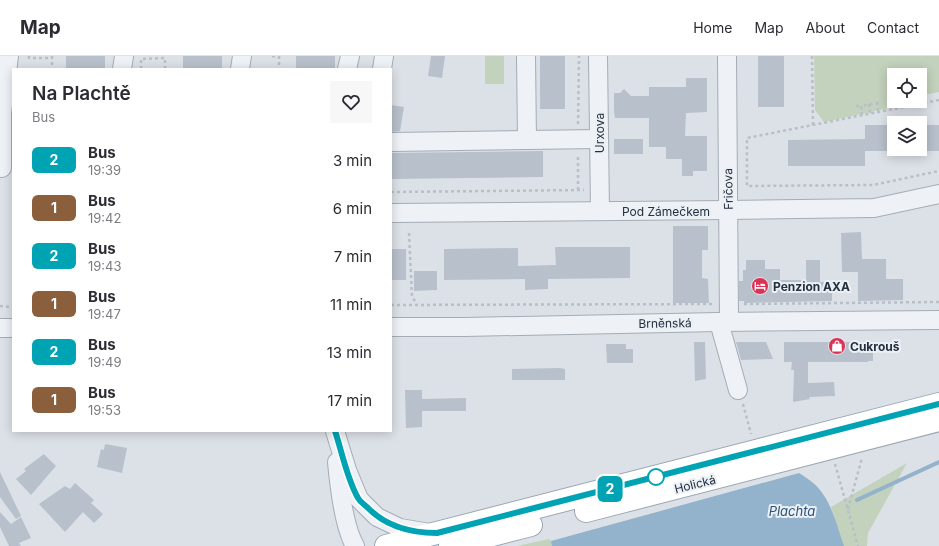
<!DOCTYPE html>
<meta charset="utf-8">
<style>
:root{--surface:#fff;--page:#f7f7f7;--text:#2b2b33;--muted:#7c7c81;--line:#e1e1e2}
body{margin:0;font-family:Inter,sans-serif;background:var(--page);color:var(--text);height:100vh;display:flex;flex-direction:column;font-size:15px;white-space:nowrap}
*{box-sizing:border-box;margin:0}
p{font-size:13px;color:var(--muted)}
.icon{flex:none;width:22px;height:22px;fill:none;stroke:currentColor;stroke-width:2;stroke-linecap:round;stroke-linejoin:round}
.map{position:relative;flex:1;overflow:hidden}
.panel{position:absolute;left:12px;top:12px;width:380px;height:364px;display:flex;flex-direction:column;background:var(--surface);border-radius:0px;box-shadow:0 2px 10px #0003}
.panel>*{flex:none}
.badge{padding:0 8px;border-radius:6px;font-size:14px;line-height:26px}
.tools{position:absolute;left:887px;top:12px;display:grid;gap:8px}
.tools a{display:grid;place-items:center;width:40px;height:40px;border-radius:0px;background:var(--surface);box-shadow:0 2px 10px #0003;font-size:20px}
.map>.badge{position:absolute;translate:-50% -50%;box-shadow:0 0 0 2px #fff}
.round{display:grid;place-items:center;flex:none;width:42px;height:42px;border-radius:0px;background:var(--page)}
.headline{display:flex;align-items:center;justify-content:space-between;height:68px;padding:0 20px}
h1{font-size:19px;font-weight:600;line-height:30px}
ul{padding:0;list-style:none}
li{display:flex;align-items:center;gap:12px;height:48px;padding:0 20px}
li div{flex:1}
li b{display:block;font-size:15px}
li em{font-style:normal}
li .badge{min-width:44px;font-weight:700;text-align:center}
header{display:flex;align-items:center;gap:24px;box-sizing:border-box;height:56px;padding:0 20px;background:var(--surface);border-bottom:1px solid var(--line)}
header strong{font-size:19px}
nav{display:flex;gap:22px;margin-inline-start:auto;font-size:14px}
.map>svg:first-child{display:block}
.green{fill:#c3d2bc}
.water{fill:#93b2cb}
.lines{fill:none;stroke-linecap:round;stroke-linejoin:round}
.stream{stroke:#93b2cb;stroke-width:4}
.building{fill:#b8c0cb}
.minor-casing{stroke:#a5acb5;stroke-width:20}
.major-casing{stroke:#9aa6b4;stroke-width:24}
.path{stroke:#b9bfc6;stroke-width:2.5;stroke-dasharray:3 3;stroke-linecap:butt}
.minor{stroke:#eef1f5;stroke-width:18}
.major{stroke:#fff;stroke-width:22}
.line-casing{stroke:#fff;stroke-width:9}
.line{stroke:#00a3b4;stroke-width:6}
.stop-dot{fill:#fff;stroke:#00a3b4;stroke-width:2}
.labels{text-anchor:middle;dominant-baseline:central;stroke-width:4;stroke-linejoin:round;paint-order:stroke}
.street-label{font-size:12px;fill:#242f3f;stroke:#ebf0f5}
.poi-label{font-size:12px;font-weight:bold;fill:#242f3f;stroke:#ebf0f5;text-anchor:start}
.water-label{font-size:13px;font-style:italic;fill:#2b5176;stroke:#ebf0f5}
</style>
<header>
<strong>Map</strong>
<nav><a>Home</a><a>Map</a><a>About</a><a>Contact</a></nav>
</header>
<div class="map">
<svg width="939" height="490" viewBox="0 0 939 490">
<rect width="100%" height="100%" fill="#dce1e7"/>
<g class="green">
<rect x="485" y="0" width="19" height="28"/>
<polygon points="814,0 939,0 939,36 923,39 920,42 920,19 894,19 894,45 915,45 912,47 824,66 815,54"/>
<polygon points="907,407 868,477 867,490 517,490 549,483 551,485 837,471 831,451"/>
</g>
<path class="water" d="M799 417C804 420 808 423 812 426 831 441 836 468 844 490H552L551 485Z"/>
<g class="lines">
<polyline class="stream" points="857,444 939,406"/>
</g>
<g class="building">
<rect x="66" y="0" width="39" height="13"/>
<rect x="183" y="0" width="39" height="13"/>
<rect x="296" y="0" width="39" height="13"/>
<polygon points="431,0 445,0 442,22 428,20"/>
<rect x="540" y="0" width="25" height="53"/>
<rect x="758" y="0" width="26" height="51"/>
<polygon points="686,22 707,22 707,56 686,57 685,80 707,80 707,115 693,115 693,120 682,120 682,103 666,103 666,91 649,91 649,62 615,62 614,55 614,37 620,37 624,33 631,40 649,40 649,31 686,31"/>
<polygon points="391,49 404,51 400,75 391,76"/>
<polygon points="865,69 894,69 894,95 865,95 865,110 788,110 788,84 865,83"/>
<rect x="920" y="69" width="19" height="26"/>
<rect x="614" y="83" width="29" height="15"/>
<polygon points="543,95 543,121 391,123 391,97"/>
<polygon points="673,170 708,170 708,194 702,194 702,222 708,223 709,247 673,247"/>
<polygon points="861,176 862,203 886,203 886,223 903,223 903,244 858,245 858,216 842,216 841,177"/>
<polygon points="555,191 630,191 630,222 548,223 548,233 525,234 525,223 444,224 444,193 518,192 518,210 556,209"/>
<rect x="391" y="193" width="15" height="31"/>
<polygon points="746,204 765,204 765,213 780,213 780,224 806,224 806,204 820,204 820,226 832,226 832,245 744,247 744,245 739,245 739,225 743,225 743,214 746,214"/>
<polygon points="414,215 437,215 437,234 414,235"/>
<polygon points="694,286 705,286 706,323 695,325"/>
<polygon points="736,286 766,286 773,303 741,304"/>
<polygon points="784,286 873,286 873,305 868,305 868,306 808,306 808,327 834,326 835,340 809,341 810,343 793,346 794,314 791,314 792,306 784,306"/>
<polygon points="606,288 626,288 626,293 633,293 633,307 607,307"/>
<polygon points="560,312 565,313 565,324 512,324 512,313"/>
<polygon points="405,334 422,334 422,343 466,342 466,355 422,355 422,371 406,372"/>
<polygon points="105,388 127,392 122,417 97,411 101,393 104,394"/>
<polygon points="44,398 56,410 31,439 16,423 26,415 24,413"/>
<polygon points="0,416 21,460 16,463 0,441"/>
<polygon points="75,427 94,444 91,447 103,458 94,467 83,456 65,476 39,448 65,430 70,433"/>
<polygon points="0,456 11,468 21,461 31,482 19,487 21,490 9,490 0,471"/>
</g>
<g class="lines">
<g class="minor-casing">
<g id="minor">
<polyline points="526,0 527,84"/>
<polyline points="598,0 600,155"/>
<polyline points="727,0 729,265"/>
<polyline points="122,13 124,0"/>
<polyline points="240,13 242,0"/>
<polyline points="347,13 350,0"/>
<polyline points="382,13 384,0"/>
<polyline points="391,86 599,83"/>
<polyline points="2,112 2,57 9,0"/>
<polyline points="391,157 728,154 874,152 939,138"/>
<polyline points="719,266 738,334"/>
<polyline points="391,271 465,271 719,266 939,264"/>
<polyline points="0,272 13,272"/>
<polyline points="335,375 347,414 359,443 377,461 400,472 430,477"/>
<path d="M337 406C339 428 344 471 355 490"/>
</g>
</g>
<g class="major-casing">
<g id="major">
<polyline points="586,455 939,364"/>
<polyline points="386,490 939,348"/>
<polyline points="450,490 531,469"/>
</g>
</g>
<g class="path">
<polyline points="29,0 29,2 52,2"/>
<polyline points="52,0 52,13"/>
<polyline points="272,0 279,1 279,13"/>
<polyline points="812,0 813,69"/>
<polyline points="141,13 141,3 165,2 165,13"/>
<polyline points="939,44 747,82 747,130 873,129 939,115"/>
<polyline points="877,46 878,56"/>
<polyline points="869,48 870,57"/>
<polyline points="856,50 861,50"/>
<polyline points="862,59 861,50 881,46"/>
<polyline points="578,68 579,0"/>
<polyline points="578,134 578,99"/>
<polyline points="391,136 584,134"/>
<polyline points="409,177 412,240 417,249"/>
<polyline points="744,248 939,246"/>
<polyline points="391,249 715,248"/>
<polyline points="0,250 13,251"/>
<polyline points="743,348 751,378"/>
<polyline points="835,408 858,490"/>
<polyline points="848,453 862,402"/>
</g>
<use href="#minor" class="minor"/>
<use href="#major" class="major"/>
</g>
<g class="lines">
<g class="line-casing">
<path id="line" d="M335 375C342 396 347 423 358 442 360 446 364 448 367 451 386 471 410 477 437 477L939 348"/>
</g>
<use href="#line" class="line"/>
</g>
<defs>
<g id="hotel-disc" transform="scale(0.9)"><circle r="9.5" fill="#da3356" stroke="#ebf0f5"/><path d="M-6-4.5h1.5V1H6V5H4.5V3h-9V5H-6ZM-4 0a1.8 1.8 0 1 1 3.6 0ZM.5 0V-2.5h3Q6-2.5 6 0Z" fill="#fff"/></g>
<g id="shop-disc" transform="scale(0.9)"><circle r="9.5" fill="#da3356" stroke="#ebf0f5"/><path d="M-5-2.5h2.3a2.7 3.5 0 0 1 5.4 0H5L5.5 6h-11ZM-1.5-2.5h3a1.5 2.3 0 0 0-3 0Z" fill="#fff"/></g>
</defs>
<g fill-rule="evenodd">
<use href="#hotel-disc" x="760" y="230"/>
<use href="#shop-disc" x="837" y="290"/>
</g>
<circle class="stop-dot" cx="656" cy="421" r="8"/>
<g class="labels">
<g class="street-label">
<text transform="translate(599 77) rotate(-90)">Urxova</text>
<text transform="translate(728 133) rotate(-91)">Fričova</text>
<text x="666" y="155">Pod Zámečkem</text>
<text transform="translate(665 267) rotate(-1)">Brněnská</text>
<text transform="translate(695 428) rotate(-14)">Holická</text>
</g>
<g class="poi-label">
<text x="773" y="230">Penzion AXA</text>
<text x="850" y="290">Cukrouš</text>
</g>
<g class="water-label">
<text x="792" y="455">Plachta</text>
</g>
</g>
</svg>
<div class="tools">
<a><svg class="icon" aria-label="locate" viewBox="0 0 24 24"><circle cx="12" cy="12" r="6"/><path d="M12 2v4M12 18v4M2 12h4M18 12h4"/></svg></a>
<a><svg class="icon" aria-label="layers" viewBox="0 0 24 24"><path d="M12 4l9 5-9 5-9-5zM3 14l9 5 9-5"/></svg></a>
</div>
<b class="badge" style="left:610px;top:433px;background:#00a3b4;color:#fff">2</b>
<section class="panel">
<div class="headline"><div><h1>Na Plachtě</h1><p>Bus</p></div><a class="round"><svg class="icon" aria-label="heart" viewBox="0 0 24 24"><path d="M12 20l-8-8c-3-5 5-10 8-4 3-6 11-1 8 4z"/></svg></a></div>
<ul>
<li><span class="badge" style="background:#00a3b4;color:#fff">2</span><div><b>Bus</b><p>19:39</p></div><em>3 min</em></li>
<li><span class="badge" style="background:#8b5e3c;color:#fff">1</span><div><b>Bus</b><p>19:42</p></div><em>6 min</em></li>
<li><span class="badge" style="background:#00a3b4;color:#fff">2</span><div><b>Bus</b><p>19:43</p></div><em>7 min</em></li>
<li><span class="badge" style="background:#8b5e3c;color:#fff">1</span><div><b>Bus</b><p>19:47</p></div><em>11 min</em></li>
<li><span class="badge" style="background:#00a3b4;color:#fff">2</span><div><b>Bus</b><p>19:49</p></div><em>13 min</em></li>
<li><span class="badge" style="background:#8b5e3c;color:#fff">1</span><div><b>Bus</b><p>19:53</p></div><em>17 min</em></li>
</ul>
</section>
</div>
